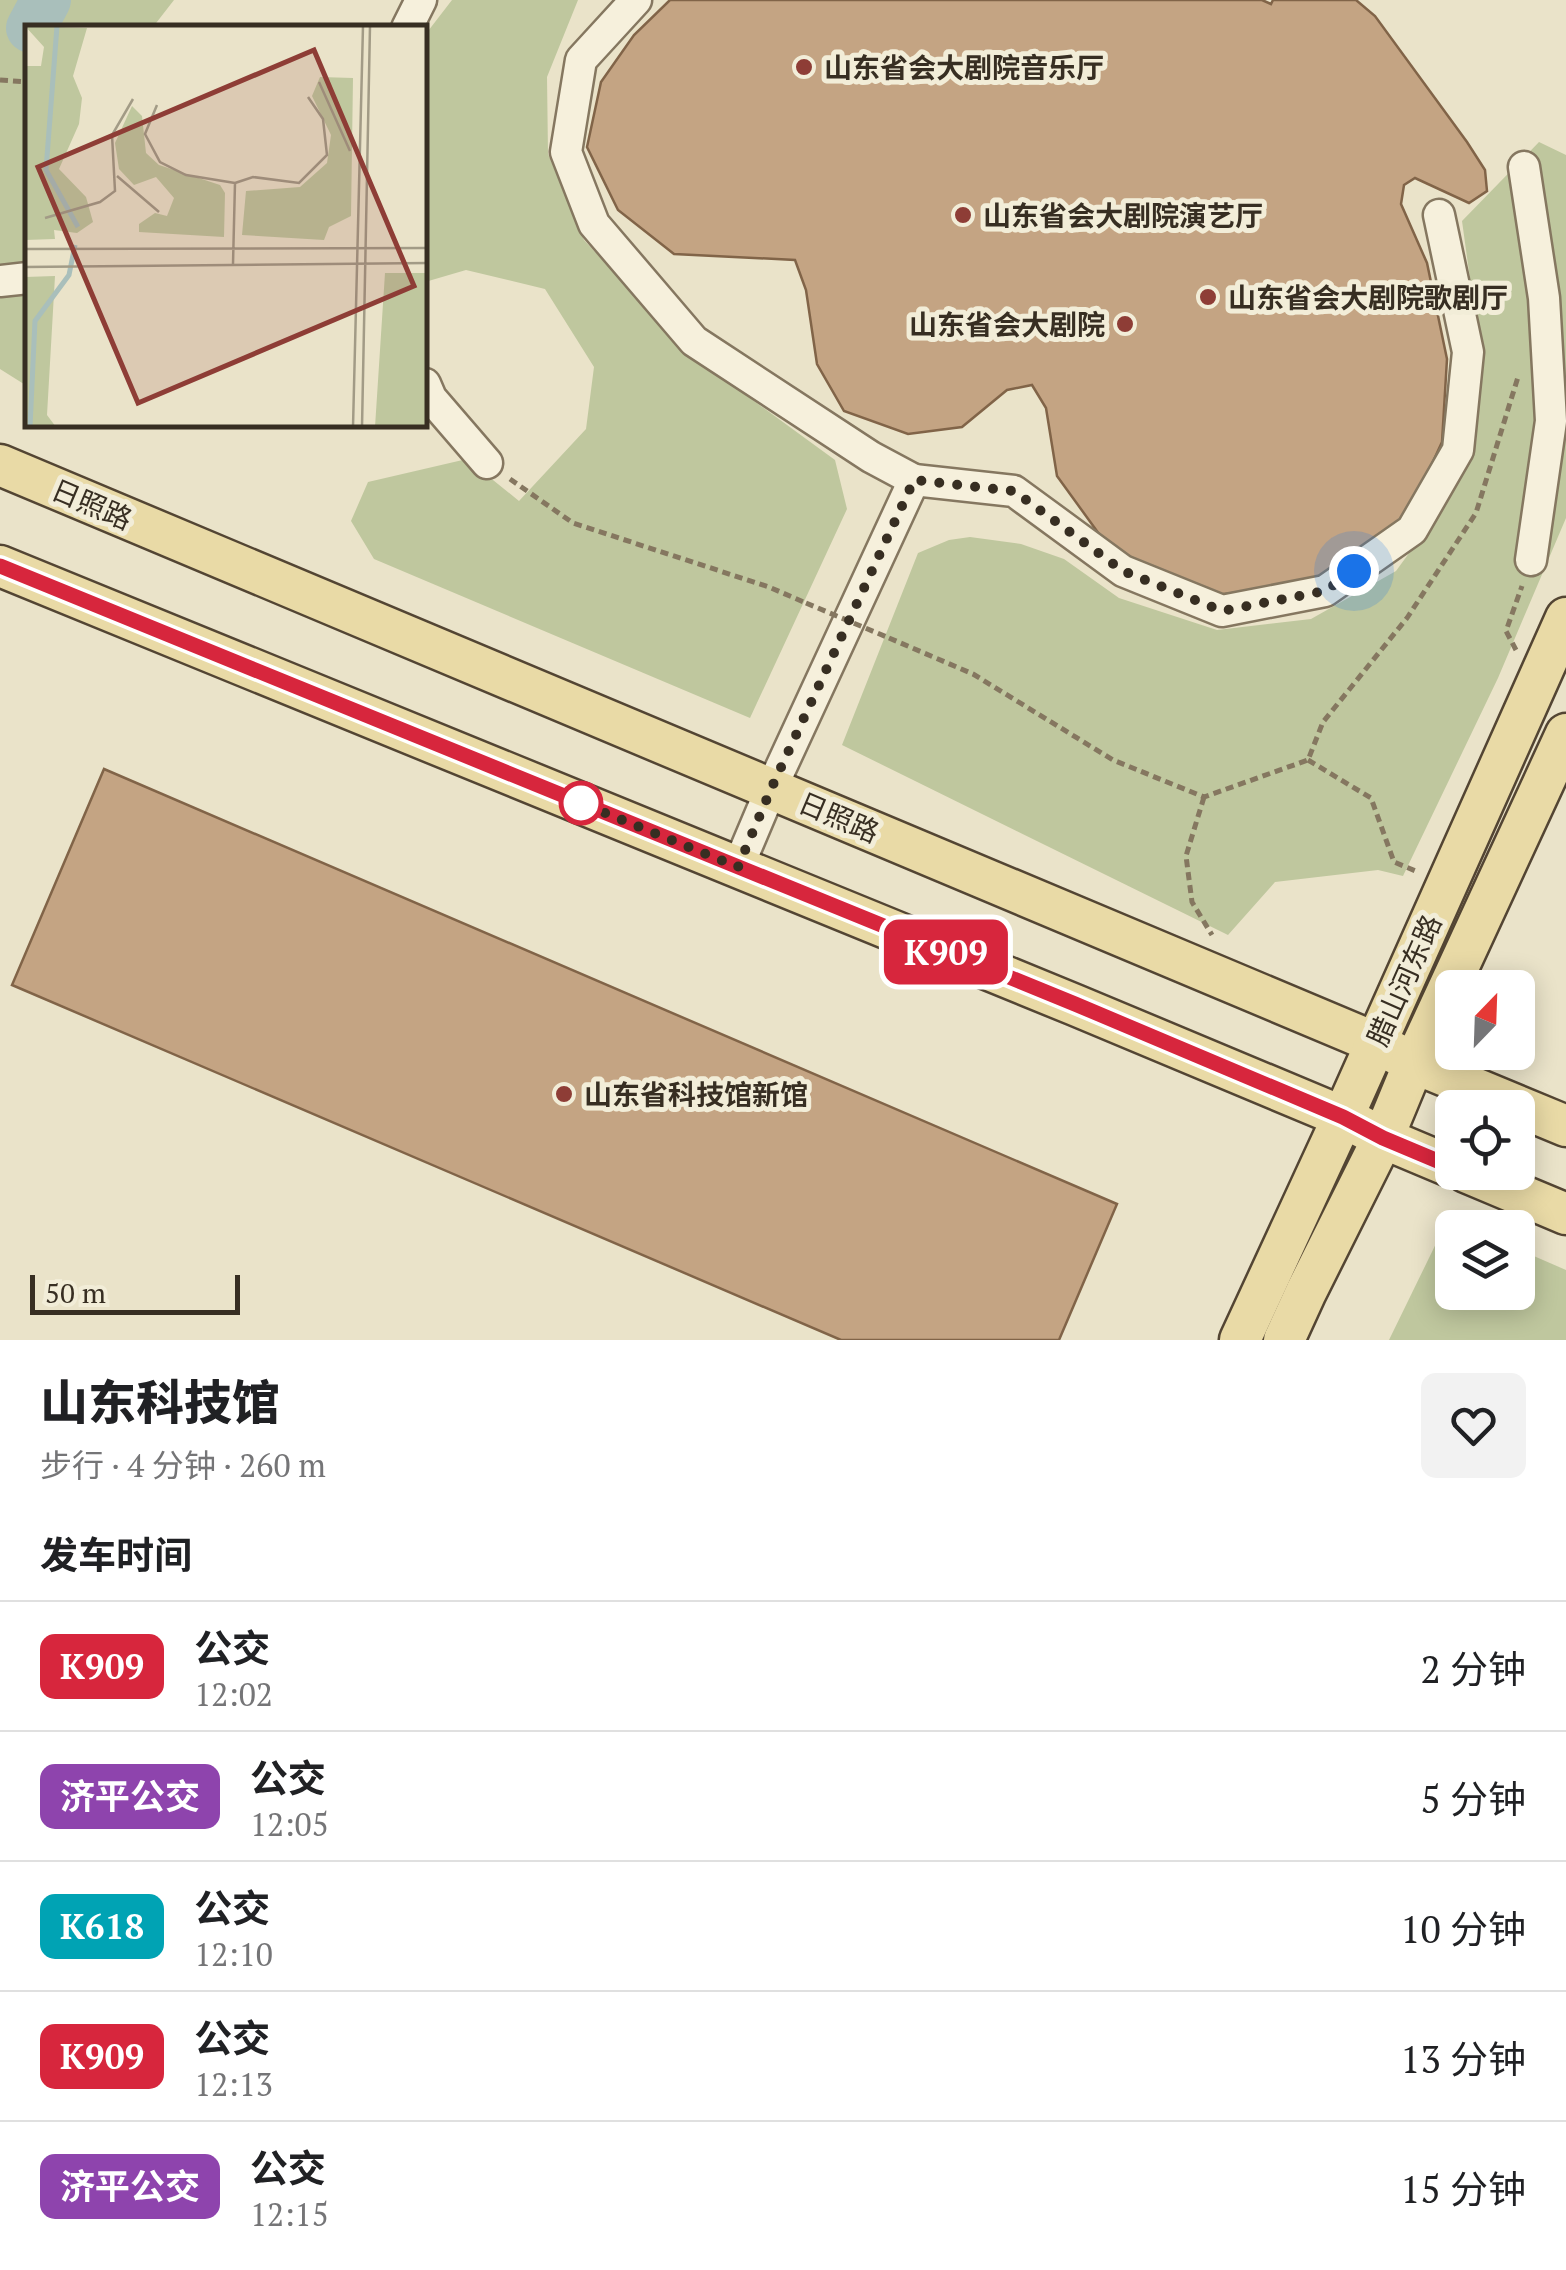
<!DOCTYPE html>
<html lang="zh">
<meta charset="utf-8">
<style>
:root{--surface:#fff;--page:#f2f2f2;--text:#202124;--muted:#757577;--line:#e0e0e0}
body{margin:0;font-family:"PT Serif","Noto Sans SC",serif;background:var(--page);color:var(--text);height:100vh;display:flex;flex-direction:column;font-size:38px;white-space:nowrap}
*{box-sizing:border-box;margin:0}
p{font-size:32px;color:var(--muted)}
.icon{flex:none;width:55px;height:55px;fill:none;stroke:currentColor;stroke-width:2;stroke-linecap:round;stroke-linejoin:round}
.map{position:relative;height:1340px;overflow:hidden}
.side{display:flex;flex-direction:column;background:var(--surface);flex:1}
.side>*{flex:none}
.badge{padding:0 20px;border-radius:15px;font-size:35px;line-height:65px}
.needle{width:65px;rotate:23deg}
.tools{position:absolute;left:1435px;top:970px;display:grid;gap:20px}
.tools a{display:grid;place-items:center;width:100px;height:100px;border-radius:15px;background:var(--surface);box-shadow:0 5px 25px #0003;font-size:50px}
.scale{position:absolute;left:30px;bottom:25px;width:210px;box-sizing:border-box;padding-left:10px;border:5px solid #372e22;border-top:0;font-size:28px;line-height:35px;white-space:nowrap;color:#372e22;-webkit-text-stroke:8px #f2edd8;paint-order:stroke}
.you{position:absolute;width:50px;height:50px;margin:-25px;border:8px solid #fff;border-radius:50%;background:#1a73e8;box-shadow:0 0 0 15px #1a73e833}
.map>.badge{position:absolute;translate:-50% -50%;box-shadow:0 0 0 5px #fff}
h2{padding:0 40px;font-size:38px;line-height:90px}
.round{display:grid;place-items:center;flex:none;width:105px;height:105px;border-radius:15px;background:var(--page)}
.summary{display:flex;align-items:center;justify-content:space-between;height:170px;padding:0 40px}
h1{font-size:48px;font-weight:800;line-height:75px}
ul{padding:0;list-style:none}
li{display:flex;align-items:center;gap:30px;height:130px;padding:0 40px;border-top:2px solid var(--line)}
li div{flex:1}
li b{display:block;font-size:38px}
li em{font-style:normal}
li .badge{min-width:110px;font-weight:700;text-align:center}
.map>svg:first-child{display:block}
.green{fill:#bfc79e}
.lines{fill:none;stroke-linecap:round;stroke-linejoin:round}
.river{stroke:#a9bfbb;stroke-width:50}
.building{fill:#c4a483;stroke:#816448;stroke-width:2.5}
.minor-casing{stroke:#857760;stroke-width:35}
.major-casing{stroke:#534533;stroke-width:45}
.path{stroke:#857760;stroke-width:5;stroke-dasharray:8 5;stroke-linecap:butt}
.minor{stroke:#f6f0dc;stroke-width:30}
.major{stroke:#e9daa6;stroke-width:40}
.path-bridge{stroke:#857760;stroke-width:5;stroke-dasharray:8 5;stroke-linecap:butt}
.line-casing{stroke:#fff;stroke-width:22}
.line{stroke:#d7263d;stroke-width:15}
.walk{stroke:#372e22;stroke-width:10;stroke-dasharray:0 18}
.poi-dot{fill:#8e3d36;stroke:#f2edd8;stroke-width:4}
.stop-dot{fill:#fff;stroke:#d7263d;stroke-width:5}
.labels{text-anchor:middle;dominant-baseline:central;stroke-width:10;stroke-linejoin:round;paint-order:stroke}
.poi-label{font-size:28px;font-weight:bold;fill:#372e22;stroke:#f2edd8;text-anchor:start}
.street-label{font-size:28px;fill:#372e22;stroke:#f2edd8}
.inset-river{fill:none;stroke:#a9bfbb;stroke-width:5}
.inset-road{fill:none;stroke:#a29b86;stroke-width:2.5}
.view{fill:#8e3d36;fill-opacity:0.15;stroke:#8e3d36;stroke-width:5}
.inset-edge{fill:none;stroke:#372e22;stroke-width:5}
</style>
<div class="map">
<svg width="1566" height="1340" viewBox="0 0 1566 1340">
<rect width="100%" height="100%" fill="#eae3c9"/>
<g class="green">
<polygon points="0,0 174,0 153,27 28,28 27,386 0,369"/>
<polygon points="452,0 578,0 547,77 548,154 584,240 688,353 835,460 847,509 750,718 374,559 351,521 368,482 467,459 519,501 586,429 594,367 545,289 466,270 425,282 425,35"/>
<polygon points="1539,142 1566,155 1566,518 1498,678 1403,876 1378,870 1275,882 1228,935 842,745 918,553 949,540 970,537 1021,544 1064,559 1119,598 1217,630 1311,619 1396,571 1439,512 1476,444 1481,358 1462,221"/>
<polygon points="1448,1219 1467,1227 1452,1228 1452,1292 1518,1292 1518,1249 1566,1270 1566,1340 1389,1340"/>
</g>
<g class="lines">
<polyline class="river" points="31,28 46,0"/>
</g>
<g class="building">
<polygon points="670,0 1262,0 1271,4 1273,0 1356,0 1375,16 1467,142 1485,170 1487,191 1469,203 1415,178 1404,185 1401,204 1427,263 1447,359 1442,442 1409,514 1359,561 1295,585 1209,596 1107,545 1057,476 1046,408 1032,385 1007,390 962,427 908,434 844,411 817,364 806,290 795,260 674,254 618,210 587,147 601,82 634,35"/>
<polygon points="104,769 1117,1204 1059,1340 841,1340 12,985"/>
</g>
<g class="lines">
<g class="minor-casing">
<g id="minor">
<polyline points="636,0 581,60 566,152 594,224 694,341 871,457 914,480"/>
<polyline points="407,28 421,0"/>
<polyline points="1524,167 1544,298 1551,421 1531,560"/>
<polyline points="0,281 28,278"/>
<polyline points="425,384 431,398 487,463"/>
<polyline points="738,867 771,789 914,480 1014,491 1123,571 1222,611 1325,591 1412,530 1458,450 1468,352 1439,215"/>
</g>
</g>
<g class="major-casing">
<g id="major">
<polyline points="0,465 1376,1043 1414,1063 1566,1126"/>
<polyline points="0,566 1075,1005 1343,1117 1383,1138 1452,1167"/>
<polyline points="1466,1172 1566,1214"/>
<polyline points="1240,1340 1343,1117 1566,618"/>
<polyline points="1284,1340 1306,1292 1383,1138 1414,1063 1566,734"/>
</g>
</g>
<g class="path">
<polyline points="0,80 28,82"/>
<polyline points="510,479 573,523 769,587 806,603"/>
<polyline points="889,638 973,674 1113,760 1204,797 1308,760 1323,722 1407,618 1476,513 1518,377"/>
<polyline points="1516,650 1506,631 1522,586"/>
<polyline points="1308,760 1371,798 1394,862 1418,872"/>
<polyline points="1204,797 1186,856 1192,902 1212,935"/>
</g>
<use href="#minor" class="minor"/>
<use href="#major" class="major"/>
<polyline class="path-bridge" points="806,603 889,638"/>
</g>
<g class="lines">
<g class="line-casing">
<polyline id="line" points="0,566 1075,1004 1343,1117 1383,1138 1452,1167"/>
</g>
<use href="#line" class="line"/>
<polyline class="walk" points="581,803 568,798 738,867 771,789 914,480 1014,491 1123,571 1222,611 1325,591 1354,571"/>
</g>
<g class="poi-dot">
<circle cx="804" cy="67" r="10"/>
<circle cx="963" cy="215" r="10"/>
<circle cx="1208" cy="297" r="10"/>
<circle cx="1125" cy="324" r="10"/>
<circle cx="564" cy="1094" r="10"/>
</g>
<circle class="stop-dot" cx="581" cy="803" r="20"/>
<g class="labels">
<g class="poi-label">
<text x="824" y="67">山东省会大剧院音乐厅</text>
<text x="983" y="215">山东省会大剧院演艺厅</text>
<text x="1228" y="297">山东省会大剧院歌剧厅</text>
<text x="1105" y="324" text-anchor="end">山东省会大剧院</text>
<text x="584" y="1094">山东省科技馆新馆</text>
</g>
<g class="street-label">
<text transform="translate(92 504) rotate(23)">日照路</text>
<text transform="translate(839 817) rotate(23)">日照路</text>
<text transform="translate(1404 980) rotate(-66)">腊山河东路</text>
</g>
</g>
<g transform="translate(25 25)">
<rect width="402" height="402" fill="#eae3c9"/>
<path d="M0 1 62 3 48 51 57 73 54 99 34 144 61 172 68 197 52 208 29 205 30 214 0 215V41H16L19 22ZM295 52 328 53 326 191 304 202 299 215 217 210 221 166 275 162 302 138 306 110 287 71ZM107 81 117 91 121 128 134 140 195 160 200 168 199 212 114 207V199L130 188 142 191 149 173 131 152 109 160 94 144 90 118ZM360 248H402V402H350ZM30 251 22 390 31 402H0V252Z" fill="#bfc79e"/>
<path class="inset-river" d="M32 1 21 145 53 202M5 402 10 296 44 250 50 220"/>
<path class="inset-road" d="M294 57 325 126M132 80 120 109 135 137 161 150 210 158M92 151 134 187M20 193 75 177 90 166 87 110 108 74M0 224 403 223M208 239 210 158 228 152 274 158 302 130 298 94 283 72M0 242 403 238M328 402 338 1M337 402 345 1"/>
<path class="view" d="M289 25 389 261 113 378 13 142Z"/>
<rect width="402" height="402" class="inset-edge"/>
</g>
</svg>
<div class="tools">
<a><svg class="needle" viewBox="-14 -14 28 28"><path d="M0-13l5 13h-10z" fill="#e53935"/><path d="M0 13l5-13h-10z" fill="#757577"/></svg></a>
<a><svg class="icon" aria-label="locate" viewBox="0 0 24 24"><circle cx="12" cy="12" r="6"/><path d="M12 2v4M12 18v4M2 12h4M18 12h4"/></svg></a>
<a><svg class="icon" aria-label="layers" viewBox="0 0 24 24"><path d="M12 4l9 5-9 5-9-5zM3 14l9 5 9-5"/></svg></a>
</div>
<div class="scale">50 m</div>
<div class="you" style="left:1354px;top:571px"></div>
<b class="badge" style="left:946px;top:952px;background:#d7263d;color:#fff">K909</b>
</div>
<section class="side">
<div class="summary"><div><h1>山东科技馆</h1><p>步行 · 4 分钟 · 260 m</p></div><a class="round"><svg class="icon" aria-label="heart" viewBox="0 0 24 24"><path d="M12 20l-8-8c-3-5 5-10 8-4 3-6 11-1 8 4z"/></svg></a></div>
<h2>发车时间</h2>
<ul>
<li><span class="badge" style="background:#d7263d;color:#fff">K909</span><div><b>公交</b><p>12:02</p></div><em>2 分钟</em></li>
<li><span class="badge" style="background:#8e44ad;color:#fff">济平公交</span><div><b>公交</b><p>12:05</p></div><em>5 分钟</em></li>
<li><span class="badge" style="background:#00a3b4;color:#fff">K618</span><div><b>公交</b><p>12:10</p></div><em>10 分钟</em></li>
<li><span class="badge" style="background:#d7263d;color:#fff">K909</span><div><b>公交</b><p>12:13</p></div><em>13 分钟</em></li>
<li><span class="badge" style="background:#8e44ad;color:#fff">济平公交</span><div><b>公交</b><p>12:15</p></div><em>15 分钟</em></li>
</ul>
</section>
